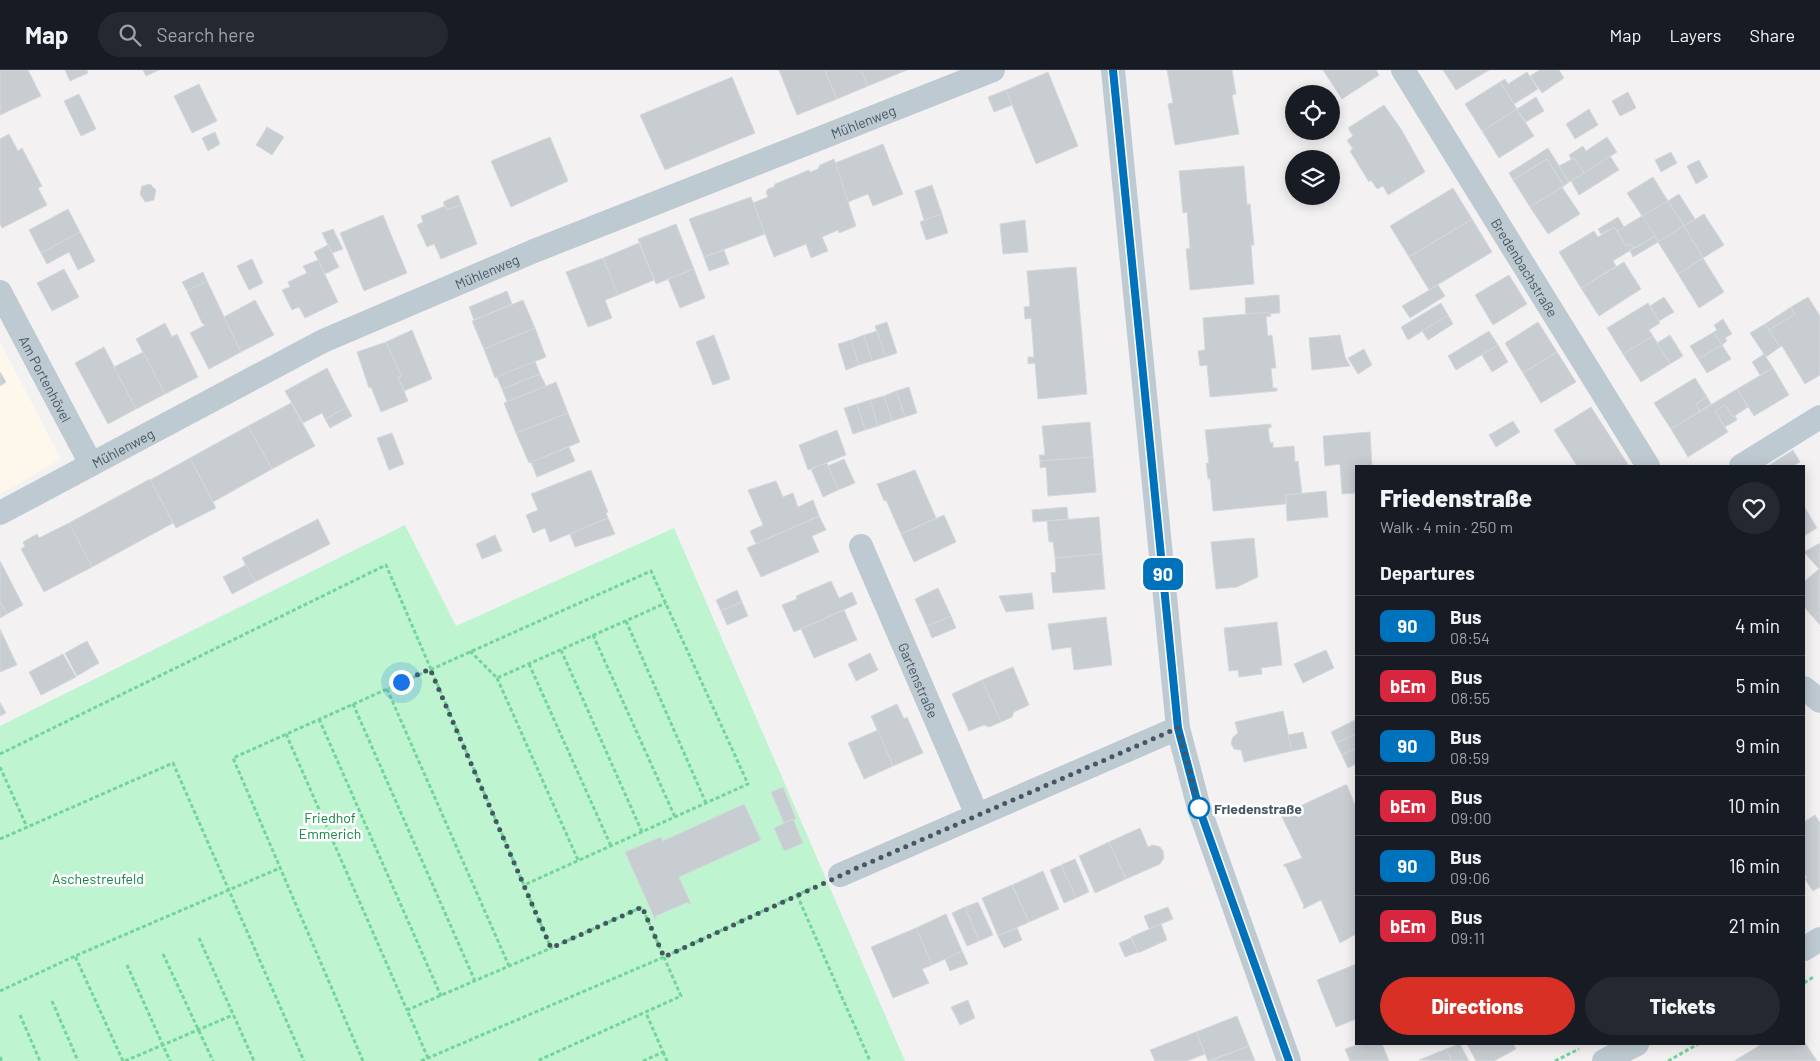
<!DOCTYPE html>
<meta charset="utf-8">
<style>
:root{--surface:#171b24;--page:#242831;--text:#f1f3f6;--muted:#9ea1a6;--line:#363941;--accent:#d93025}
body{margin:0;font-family:Barlow,sans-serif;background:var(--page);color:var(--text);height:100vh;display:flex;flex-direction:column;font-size:19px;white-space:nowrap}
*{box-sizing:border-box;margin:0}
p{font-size:16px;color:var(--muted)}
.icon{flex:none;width:28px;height:28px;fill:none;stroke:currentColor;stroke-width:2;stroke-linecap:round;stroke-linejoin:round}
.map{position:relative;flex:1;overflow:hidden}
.sheet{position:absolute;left:1355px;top:395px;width:450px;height:580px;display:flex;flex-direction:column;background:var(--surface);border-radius:0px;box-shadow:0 2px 12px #0003}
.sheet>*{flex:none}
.badge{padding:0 10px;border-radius:8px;font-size:18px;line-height:32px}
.buttons{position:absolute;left:1285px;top:15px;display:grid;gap:10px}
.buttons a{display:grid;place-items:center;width:55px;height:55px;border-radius:50%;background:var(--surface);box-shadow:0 2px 12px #0003;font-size:25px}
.you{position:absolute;width:25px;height:25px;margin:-12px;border:4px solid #fff;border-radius:50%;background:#1a73e8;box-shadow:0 0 0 8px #1a73e833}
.map>.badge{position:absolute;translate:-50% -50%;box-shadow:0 0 0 2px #fff}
h2{padding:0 25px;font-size:19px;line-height:45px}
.round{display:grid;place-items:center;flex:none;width:52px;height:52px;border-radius:26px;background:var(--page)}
.head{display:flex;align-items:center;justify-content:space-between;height:85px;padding:0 25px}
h1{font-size:24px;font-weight:800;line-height:38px}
.action{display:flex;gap:10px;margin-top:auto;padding:10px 25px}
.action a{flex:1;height:58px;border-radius:30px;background:var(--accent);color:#fff;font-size:20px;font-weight:800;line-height:58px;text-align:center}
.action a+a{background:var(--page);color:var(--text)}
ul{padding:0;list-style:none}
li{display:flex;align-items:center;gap:15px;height:60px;padding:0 25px;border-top:1px solid var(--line)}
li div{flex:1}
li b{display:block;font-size:19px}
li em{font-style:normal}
li .badge{min-width:55px;font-weight:700;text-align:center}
header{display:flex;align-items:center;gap:30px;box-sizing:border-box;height:70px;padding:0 25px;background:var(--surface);border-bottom:1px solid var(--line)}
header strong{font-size:24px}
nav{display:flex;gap:28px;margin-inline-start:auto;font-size:18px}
.search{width:350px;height:45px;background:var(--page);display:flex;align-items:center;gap:12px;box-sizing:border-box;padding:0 18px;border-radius:28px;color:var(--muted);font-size:19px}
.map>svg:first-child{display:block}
.commercial{fill:#fef7ec}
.green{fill:#bef4cf}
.building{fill:#c8cdd2;stroke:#d5d8dd}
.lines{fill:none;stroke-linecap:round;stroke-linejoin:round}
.path{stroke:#72d59d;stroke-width:3;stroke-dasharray:4 2.5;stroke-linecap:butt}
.minor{stroke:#becad2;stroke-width:24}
.line-casing{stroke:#fff;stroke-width:11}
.line{stroke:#0072bc;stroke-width:8}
.walk{stroke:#475761;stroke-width:5;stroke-dasharray:0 9}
.stop-dot{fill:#fff;stroke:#0072bc;stroke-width:2.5}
.labels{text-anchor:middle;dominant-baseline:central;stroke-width:5;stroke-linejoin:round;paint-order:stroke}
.street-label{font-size:14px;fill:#475761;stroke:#fff}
.stop-label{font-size:14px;font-weight:bold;fill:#475761;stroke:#fff;text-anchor:start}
.park-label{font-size:14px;fill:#0f8541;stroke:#fff}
</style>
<header>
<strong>Map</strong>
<div class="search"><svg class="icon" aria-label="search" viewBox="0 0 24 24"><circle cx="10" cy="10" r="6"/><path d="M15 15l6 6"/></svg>Search here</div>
<nav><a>Map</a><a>Layers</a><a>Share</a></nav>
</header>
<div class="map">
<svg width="1820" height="991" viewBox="0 0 1820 991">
<rect width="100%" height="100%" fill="#f4f1f2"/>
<polygon class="commercial" points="0,272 61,389 0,424"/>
<polygon class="green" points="405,455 456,556 674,458 905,991 0,991 0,656"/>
<g class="building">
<polygon points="0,0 28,0 41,26 0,45"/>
<polygon points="65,0 87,0 88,3 70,11"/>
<polygon points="143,0 159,0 146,6"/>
<polygon points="779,0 825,0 837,29 797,45"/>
<polygon points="825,0 861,0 868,16 837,29"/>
<polygon points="861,0 907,0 868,16"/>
<polygon points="1167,0 1232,0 1236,24 1232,25 1239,64 1175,75 1168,34 1173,33"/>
<polygon points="1323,0 1376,0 1379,5 1342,29"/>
<polygon points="1443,0 1489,0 1456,20"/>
<polygon points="1540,0 1559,0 1564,8 1542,23 1530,6"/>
<polygon points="1048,2 1078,76 1036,94 1006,20"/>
<polygon points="1527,2 1538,19 1514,34 1500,12 1505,9 1508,14"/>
<polygon points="732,7 755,63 665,100 640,45"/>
<polygon points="1500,12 1517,39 1482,61 1465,34"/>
<polygon points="199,14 217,51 192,63 174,26"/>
<polygon points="1006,20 1012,35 994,42 988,27"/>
<polygon points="1628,22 1636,38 1620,46 1612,31"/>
<polygon points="79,24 96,59 81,66 64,31"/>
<polygon points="1536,27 1544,41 1526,52 1517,39"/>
<polygon points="1384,35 1401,59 1425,102 1388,125 1383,116 1377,119 1371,110 1369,112 1350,81 1353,79 1347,70 1353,66 1348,58"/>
<polygon points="1517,39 1534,66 1499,88 1482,61"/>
<polygon points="1589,39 1598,55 1575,69 1566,54"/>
<polygon points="267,57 284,67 272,85 256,75"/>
<polygon points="215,62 220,74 208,81 202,68"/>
<polygon points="9,64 18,81 22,78 42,116 38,118 47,135 2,158 0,154 0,69"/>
<polygon points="550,67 568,111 511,137 491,91"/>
<polygon points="1607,67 1617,82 1584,103 1574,88 1571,89 1569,85 1583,76 1586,81"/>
<polygon points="883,74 903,124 873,136 868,124 848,132 835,93"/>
<polygon points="1548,78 1569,112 1564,116 1547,89 1513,110 1509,103"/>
<polygon points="1671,82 1677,93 1661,102 1655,90"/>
<polygon points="1610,86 1619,100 1579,125 1571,111"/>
<polygon points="1574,88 1584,103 1569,112 1559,96"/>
<polygon points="834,89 856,156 839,163 838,160 822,167 828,181 811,188 806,174 774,187 753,133 768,127 766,122 768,119 774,117 775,114 809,100 810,102 818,99 820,95"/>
<polygon points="1547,89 1564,116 1530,137 1513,110"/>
<polygon points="1699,90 1708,107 1696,114 1687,96"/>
<polygon points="1244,96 1247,134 1250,134 1254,175 1251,175 1254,214 1190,220 1186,179 1190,178 1187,142 1183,143 1179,101"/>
<polygon points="1653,107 1668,131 1642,146 1627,123"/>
<polygon points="150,114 156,120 154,130 145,132 140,124 142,116"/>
<polygon points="932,115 942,144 924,150 915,121"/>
<polygon points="1562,117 1580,144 1548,164 1530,137"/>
<polygon points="1453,118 1472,149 1409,187 1390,156"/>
<polygon points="1679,124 1695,149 1684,156 1668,131"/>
<polygon points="458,125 462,135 447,140 443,132"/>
<polygon points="751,127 765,164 704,187 689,149"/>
<polygon points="1668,131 1684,156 1658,172 1642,146"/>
<polygon points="462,135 477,174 441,189 434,174 427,177 417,155 423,152 421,146 445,136 447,140"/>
<polygon points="68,139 80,162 41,183 29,160"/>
<polygon points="942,144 948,163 926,170 920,152"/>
<polygon points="1704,144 1724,175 1703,188 1684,156"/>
<polygon points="383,145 407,203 364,221 340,163"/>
<polygon points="1642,146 1655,166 1634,178 1631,174 1626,176 1617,161"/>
<polygon points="1618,147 1624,157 1617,161 1614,157 1601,164 1598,159"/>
<polygon points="1472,149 1492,182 1429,220 1409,187"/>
<polygon points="1025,150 1028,182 1003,184 1000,154"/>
<polygon points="676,154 694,199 656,214 638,169"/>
<polygon points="1684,156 1703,188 1678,204 1658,172"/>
<polygon points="1614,157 1626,176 1631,174 1634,178 1613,191 1616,196 1581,218 1559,182 1594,161 1598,167"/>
<polygon points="333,159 343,179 332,183 322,163"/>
<polygon points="80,162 95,191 78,200 69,182 47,194 41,183"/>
<polygon points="1655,166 1658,172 1633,187 1630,181"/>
<polygon points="639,173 654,210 618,225 603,188"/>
<polygon points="328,175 339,197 325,204 314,182"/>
<polygon points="724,180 729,194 709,201 704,187"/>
<polygon points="603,188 618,225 605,230 612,248 588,257 566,202"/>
<polygon points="1703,188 1724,222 1699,238 1678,204"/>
<polygon points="252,189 263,213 249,220 237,196"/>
<polygon points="318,190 338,232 305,248 299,237 292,240 282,220 290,217 288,212 307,203 303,196"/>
<polygon points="1624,192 1641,219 1599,246 1581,218"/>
<polygon points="1076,197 1087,324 1038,329 1035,293 1028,294 1028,287 1034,287 1031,248 1025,249 1024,237 1030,236 1027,201"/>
<polygon points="64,199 79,227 52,241 37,213"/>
<polygon points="694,199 705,228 680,238 668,209"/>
<polygon points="203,202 207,211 187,221 182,212"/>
<polygon points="1509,205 1527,234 1493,255 1475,225"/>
<polygon points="207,211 241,282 209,299 190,263 205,255 202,253 187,221"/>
<polygon points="1438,215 1445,226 1410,248 1402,236"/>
<polygon points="507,221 512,234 474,250 469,237"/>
<polygon points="1279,225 1280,243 1246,245 1245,228"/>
<polygon points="1664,227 1674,242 1659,251 1650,236"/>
<polygon points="1808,227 1820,246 1820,305 1805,314 1782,276 1780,277 1769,260 1795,244 1791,237"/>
<polygon points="255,230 274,265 241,282 224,247"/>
<polygon points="523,230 535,258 484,279 472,251"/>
<polygon points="1441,233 1448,245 1408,270 1401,257"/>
<polygon points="1648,233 1660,253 1649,260 1653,266 1623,284 1607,258"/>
<polygon points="1791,237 1795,244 1769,260 1765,254"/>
<polygon points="1270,242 1271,246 1266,247 1268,266 1272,265 1276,298 1271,298 1273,318 1277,318 1277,321 1210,327 1207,295 1200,296 1198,281 1205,280 1203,248"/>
<polygon points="1448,245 1453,254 1428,270 1422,261"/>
<polygon points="1723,249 1732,264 1725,268 1727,271 1722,275 1714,262 1717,260 1714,255"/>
<polygon points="887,252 897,283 885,287 875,256"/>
<polygon points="1538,252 1557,282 1523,303 1505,273"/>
<polygon points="165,253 172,267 177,264 198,307 165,324 136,269"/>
<polygon points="1765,254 1780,277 1766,287 1750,263"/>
<polygon points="535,258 546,287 495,308 484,279"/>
<polygon points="412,260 432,309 404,321 398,307 401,306 386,272"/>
<polygon points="877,261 885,287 872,291 864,265"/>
<polygon points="1489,261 1498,275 1456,300 1448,286"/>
<polygon points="1714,262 1722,275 1698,289 1690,276"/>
<polygon points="714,265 730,309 713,315 696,272"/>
<polygon points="864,265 872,291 859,295 851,270"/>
<polygon points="1340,265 1345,287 1350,296 1312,300 1309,268"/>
<polygon points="1670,265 1683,286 1670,294 1657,273"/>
<polygon points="1653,266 1670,294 1641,312 1623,284"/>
<polygon points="851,270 859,295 846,300 838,274"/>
<polygon points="386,272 401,306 398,307 408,331 381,342 371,317 369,318 357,282"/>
<polygon points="1498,275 1508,292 1492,302 1482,285"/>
<polygon points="1722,275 1731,289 1707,303 1698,289"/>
<polygon points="104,277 136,339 108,354 75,293"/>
<polygon points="1364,279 1372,295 1358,304 1348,288"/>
<polygon points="143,282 165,324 136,339 114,297"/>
<polygon points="1557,282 1576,312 1541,333 1523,303"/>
<polygon points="1764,284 1773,298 1760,305 1752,292"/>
<polygon points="535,291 540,304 502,319 497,307"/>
<polygon points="327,298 347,337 325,349 322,343 303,353 285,321"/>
<polygon points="1773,298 1789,325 1754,346 1737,319"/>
<polygon points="0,302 6,312 0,316"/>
<polygon points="540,304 546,316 507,332 502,319"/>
<polygon points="1695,308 1707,327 1696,334 1700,341 1671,359 1654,333"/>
<polygon points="556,312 568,343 516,363 504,333"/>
<polygon points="909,317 917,343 905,347 896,321"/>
<polygon points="1737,319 1748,337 1733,347 1725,335 1715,341 1728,362 1688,387 1671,359"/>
<polygon points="896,321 905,347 892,351 884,326"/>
<polygon points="884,326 892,351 878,356 870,330"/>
<polygon points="1707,327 1711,334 1700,341 1696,334"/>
<polygon points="870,330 878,356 865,360 857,334"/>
<polygon points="291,333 315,376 272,399 248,356"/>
<polygon points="857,334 865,360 853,364 844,338"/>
<polygon points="1725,335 1733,347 1735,346 1737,350 1725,357 1715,341"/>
<polygon points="347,337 352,346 330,358 325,349"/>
<polygon points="1591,337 1629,396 1577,396 1554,360"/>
<polygon points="568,343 580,372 529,393 516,363"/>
<polygon points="1513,351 1520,362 1496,377 1489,365"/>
<polygon points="1090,352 1093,387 1040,391 1039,385 1045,385 1042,356"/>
<polygon points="1271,354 1271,358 1268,358 1270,373 1273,372 1273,378 1294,376 1295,392 1298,391 1302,424 1286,425 1286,434 1285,434 1213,441 1210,408 1208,409 1206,393 1209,393 1205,360"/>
<polygon points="248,356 272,399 213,432 190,388"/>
<polygon points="837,360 846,385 808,400 799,375"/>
<polygon points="1370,362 1372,396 1356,396 1356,423 1342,424 1340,394 1325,396 1323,366"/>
<polygon points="392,363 404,394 389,400 377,368"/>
<polygon points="569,377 575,391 537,407 531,392"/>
<polygon points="1793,380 1800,392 1793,396 1768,396"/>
<polygon points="1093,387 1096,422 1048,426 1046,397 1040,398 1040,391"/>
<polygon points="190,388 216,438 176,458 150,410"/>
<polygon points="844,389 855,413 838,420 828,396"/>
<polygon points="827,393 838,420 823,427 811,399"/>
<polygon points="591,400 608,442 606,443 608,448 550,472 545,458 533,463 526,445 538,440 531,424"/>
<polygon points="915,400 936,448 901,464 886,430 884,431 877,414"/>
<polygon points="150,409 173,453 92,497 69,453"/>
<polygon points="776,411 783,427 793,423 798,437 813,430 819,446 756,474 750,461 763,455 748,420"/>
<polygon points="1326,421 1328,447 1287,451 1286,425"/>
<polygon points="1804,436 1817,458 1804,466"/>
<polygon points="1067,437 1068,449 1033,452 1032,440"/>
<polygon points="944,445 956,472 914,492 901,464"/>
<polygon points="819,446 826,460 812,466 819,482 761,507 747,478"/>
<polygon points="1099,447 1102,484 1055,488 1053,472 1049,472 1047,451"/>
<polygon points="608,448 615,464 575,477 570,464"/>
<polygon points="318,449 330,474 255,512 242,488"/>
<polygon points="69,453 92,497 44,522 21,479 25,477 23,472 37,464 39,468"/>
<polygon points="495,465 502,481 482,489 476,474"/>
<polygon points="1254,468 1258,507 1237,517 1216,519 1211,472"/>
<polygon points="1820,473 1820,498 1819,499 1804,482"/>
<polygon points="1102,484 1105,519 1053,523 1051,503 1056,502 1055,488"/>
<polygon points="0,491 23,535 7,544 0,532"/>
<polygon points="246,495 255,512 232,524 223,507"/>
<polygon points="1820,498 1820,540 1813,547 1804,537 1804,512"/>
<polygon points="831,511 839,528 852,522 857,534 794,562 782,535 797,529 796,526"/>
<polygon points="938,518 951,546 927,556 915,529"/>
<polygon points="737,520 742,532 721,541 716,530"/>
<polygon points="1032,523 1034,539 1006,542 999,526"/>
<polygon points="0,532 7,544 0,548"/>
<polygon points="742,532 748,546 727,555 721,541"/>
<polygon points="844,540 857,570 814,588 801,559"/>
<polygon points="1820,540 1820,555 1813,547"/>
<polygon points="951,546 956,558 932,568 927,556"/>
<polygon points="1106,547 1112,595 1074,600 1071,577 1052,580 1048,554"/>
<polygon points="1277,552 1282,595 1261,598 1262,604 1239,607 1238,600 1229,601 1224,558"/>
<polygon points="0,559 17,595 0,602"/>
<polygon points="87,571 99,593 77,606 65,583"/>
<polygon points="1326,580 1334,598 1303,613 1294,594"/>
<polygon points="870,583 878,600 856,611 848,594"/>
<polygon points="63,584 76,607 41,625 29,602"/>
<polygon points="1013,597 1029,635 1014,642 1012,647 1001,652 982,610"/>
<polygon points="982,610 1001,652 989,657 984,655 969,661 952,624"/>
<polygon points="0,632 6,643 0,646"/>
<polygon points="897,634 904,649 907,647 923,683 893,696 871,646"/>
<polygon points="1283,641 1292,681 1244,692 1241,680 1234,679 1231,673 1233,667 1238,663 1235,652"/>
<polygon points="1355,650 1356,664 1336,673 1331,662"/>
<polygon points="878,660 893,696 864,709 848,673"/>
<polygon points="1303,662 1307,678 1292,681 1288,665"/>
<polygon points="1356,664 1356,678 1342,685 1336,673"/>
<polygon points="1356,678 1356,694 1348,698 1342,685"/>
<polygon points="1345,715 1347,715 1356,738 1356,864 1340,873 1321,830 1303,839 1304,836 1286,797 1283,795 1302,788 1281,745"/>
<polygon points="783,717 796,749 784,753 771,722"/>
<polygon points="744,734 761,770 679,807 691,834 689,834 688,832 656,846 656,849 655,849 625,782 661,767 663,771"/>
<polygon points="1815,745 1820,753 1820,817 1813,821 1805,809 1807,808 1804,802 1804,752"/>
<polygon points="793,749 803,773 784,781 774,758"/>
<polygon points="1140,758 1148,777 1153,775 1160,777 1163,781 1164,788 1160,794 1126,809 1109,772"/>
<polygon points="1109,772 1126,809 1095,823 1079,786"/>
<polygon points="1075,789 1089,822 1076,828 1061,795"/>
<polygon points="1061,795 1076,828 1064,833 1050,800"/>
<polygon points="1043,801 1059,839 1029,852 1012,815"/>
<polygon points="1012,815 1029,852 998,866 982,828"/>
<polygon points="978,832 993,865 979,871 965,837"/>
<polygon points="965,837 979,871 967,876 952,843"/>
<polygon points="1168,837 1173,849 1149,859 1144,846"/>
<polygon points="946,844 962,881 932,895 916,858"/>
<polygon points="1161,854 1167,870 1138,883 1131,867"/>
<polygon points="916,858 932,895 922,899 929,913 893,928 871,877"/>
<polygon points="1017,858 1022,870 1004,878 998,866"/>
<polygon points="1131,868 1138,882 1125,887 1119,873"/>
<polygon points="962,881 968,894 950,901 945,889"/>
<polygon points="1356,894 1356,949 1336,957 1317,910"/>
<polygon points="968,930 975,948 960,955 951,937"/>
<polygon points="1237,946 1249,976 1208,991 1196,962"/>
<polygon points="1196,962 1205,984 1187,991 1155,991 1150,980"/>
<polygon points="1804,971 1817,991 1734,991 1762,974 1804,974"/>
<polygon points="1359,974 1382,974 1389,991 1350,991 1345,979"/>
<polygon points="1460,974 1469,991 1452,991 1446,979"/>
<polygon points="1467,974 1513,974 1516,979 1494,991 1476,991"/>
<polygon points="1249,976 1255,991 1210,991"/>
<polygon points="1446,979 1452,991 1419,990"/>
</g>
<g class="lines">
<g class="path">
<polyline points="626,551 706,733"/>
<polyline points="593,565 675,747"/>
<polyline points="561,580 642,762"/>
<polyline points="470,581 497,608 666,533"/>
<polyline points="529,594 611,776"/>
<polyline points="497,608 578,790"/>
<polyline points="387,619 509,896"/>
<polyline points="353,634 475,911"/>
<polyline points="319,649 441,926"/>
<polyline points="286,664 407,940"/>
<polyline points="0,684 386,495 551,878 642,837 681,926 537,991"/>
<polyline points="0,697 27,757"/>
<polyline points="0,769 173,693 304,991"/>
<polyline points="797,825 870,991"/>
<polyline points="199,868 254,991"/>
<polyline points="163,884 213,991"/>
<polyline points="127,895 170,991"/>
<polyline points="1804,913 1815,906"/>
<polyline points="0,921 75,886"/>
<polyline points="52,931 78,991"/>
<polyline points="20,945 40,991"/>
<polyline points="663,982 667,991"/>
<polyline points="0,987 2,991"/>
<polyline points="428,988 407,940 551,878"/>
<polyline points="123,991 75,886 280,798"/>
<polyline points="125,991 233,945"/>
<polyline points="363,991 233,688 651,501 748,714 524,815"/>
<polyline points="421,991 664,887 816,816"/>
<polyline points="643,991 663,982 646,943"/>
<polyline points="1555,991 1579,979"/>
<polyline points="1668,991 1698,974"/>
</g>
<g class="minor">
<polyline points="1113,0 1178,658 1199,738 1289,991"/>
<path id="s1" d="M1403 0 1648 396"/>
<path id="s2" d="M0 222 91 394"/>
<polyline points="1741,396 1820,347"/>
<path id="s3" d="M0 443 323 271 534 181 993 0"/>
<path id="s4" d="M861 476 977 745"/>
<polyline points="1804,618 1820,631"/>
<polyline points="840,805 1178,658"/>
<polyline points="1804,879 1820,869"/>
<polyline points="1604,991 1637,974"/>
</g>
</g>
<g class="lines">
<g class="line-casing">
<polyline id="line" points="1113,0 1178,658 1199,738 1289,991"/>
</g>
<use href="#line" class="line"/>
<polyline class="walk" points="401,612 430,599 551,878 642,837 664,887 857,798 1178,658 1199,738"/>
</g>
<circle class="stop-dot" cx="1199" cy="738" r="10"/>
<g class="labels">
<g class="street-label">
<text stroke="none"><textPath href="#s3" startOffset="949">Mühlenweg</textPath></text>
<text stroke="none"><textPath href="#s1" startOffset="232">Bredenbachstraße</textPath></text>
<text stroke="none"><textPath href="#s3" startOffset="544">Mühlenweg</textPath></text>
<text stroke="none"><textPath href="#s2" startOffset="98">Am Portenhövel</textPath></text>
<text stroke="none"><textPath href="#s3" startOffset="139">Mühlenweg</textPath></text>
<text stroke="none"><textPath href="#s4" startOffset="146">Gartenstraße</textPath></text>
</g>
<g class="stop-label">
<text x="1214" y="738">Friedenstraße</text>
</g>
<g class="park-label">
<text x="330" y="747">Friedhof<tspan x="330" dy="16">Emmerich</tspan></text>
<text x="98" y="808">Aschestreufeld</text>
</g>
</g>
</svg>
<div class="buttons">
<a><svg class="icon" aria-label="locate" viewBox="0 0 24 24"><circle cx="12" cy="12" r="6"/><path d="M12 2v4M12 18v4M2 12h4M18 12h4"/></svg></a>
<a><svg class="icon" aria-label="layers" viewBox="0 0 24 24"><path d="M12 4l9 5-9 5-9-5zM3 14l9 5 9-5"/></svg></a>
</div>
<div class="you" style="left:401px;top:612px"></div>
<b class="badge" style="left:1163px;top:504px;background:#0072bc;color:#fff">90</b>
<section class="sheet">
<div class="head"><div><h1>Friedenstraße</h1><p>Walk · 4 min · 250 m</p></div><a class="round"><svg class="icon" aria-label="heart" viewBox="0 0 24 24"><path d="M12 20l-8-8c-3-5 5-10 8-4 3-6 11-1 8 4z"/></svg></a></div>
<h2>Departures</h2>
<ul>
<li><span class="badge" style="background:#0072bc;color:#fff">90</span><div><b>Bus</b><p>08:54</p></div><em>4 min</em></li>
<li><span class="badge" style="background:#d7263d;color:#fff">bEm</span><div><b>Bus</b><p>08:55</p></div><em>5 min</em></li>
<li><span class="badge" style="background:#0072bc;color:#fff">90</span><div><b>Bus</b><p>08:59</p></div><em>9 min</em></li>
<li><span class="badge" style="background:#d7263d;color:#fff">bEm</span><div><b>Bus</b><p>09:00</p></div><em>10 min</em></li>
<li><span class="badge" style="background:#0072bc;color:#fff">90</span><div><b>Bus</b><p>09:06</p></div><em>16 min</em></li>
<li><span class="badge" style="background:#d7263d;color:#fff">bEm</span><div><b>Bus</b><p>09:11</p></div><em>21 min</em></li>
</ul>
<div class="action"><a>Directions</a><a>Tickets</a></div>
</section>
</div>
